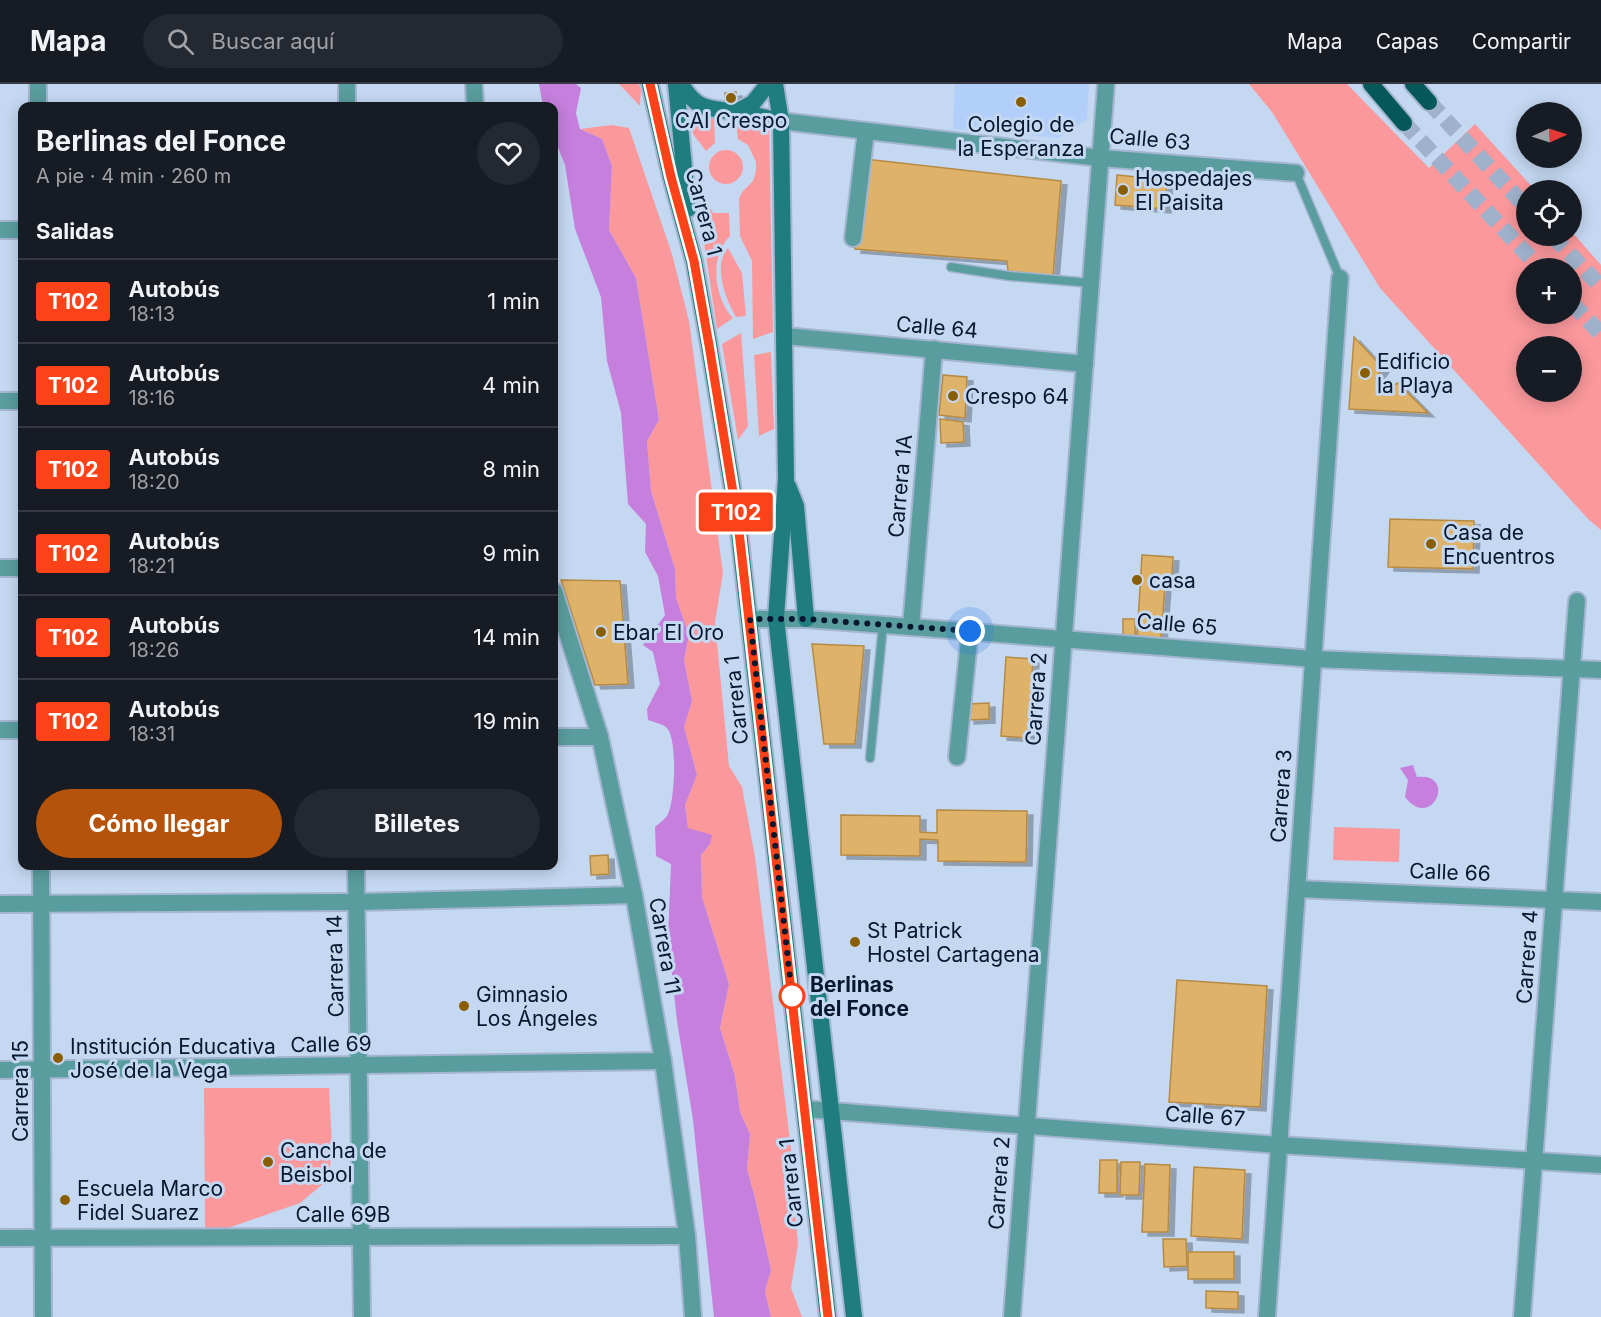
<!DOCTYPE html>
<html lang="es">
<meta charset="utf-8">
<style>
:root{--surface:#171b24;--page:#242831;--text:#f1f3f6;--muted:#9ea1a6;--line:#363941;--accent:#b45309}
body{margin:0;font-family:Inter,sans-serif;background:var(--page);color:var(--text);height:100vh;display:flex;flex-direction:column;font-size:22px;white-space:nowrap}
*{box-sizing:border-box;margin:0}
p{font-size:20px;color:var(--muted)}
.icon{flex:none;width:33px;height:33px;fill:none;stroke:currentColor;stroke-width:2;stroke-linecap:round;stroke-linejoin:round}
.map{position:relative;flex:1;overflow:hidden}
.sheet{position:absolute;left:18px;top:18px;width:540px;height:768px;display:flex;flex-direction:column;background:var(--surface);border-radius:12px;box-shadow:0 3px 15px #0003}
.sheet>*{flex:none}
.badge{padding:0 12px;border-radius:4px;font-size:21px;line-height:39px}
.needle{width:39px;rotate:87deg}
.controls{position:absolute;left:1516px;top:18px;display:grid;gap:12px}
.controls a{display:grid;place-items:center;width:66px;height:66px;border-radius:50%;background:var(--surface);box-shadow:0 3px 15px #0003;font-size:30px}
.you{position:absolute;width:30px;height:30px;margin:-15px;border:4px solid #fff;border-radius:50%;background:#1a73e8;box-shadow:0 0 0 9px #1a73e833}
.map>.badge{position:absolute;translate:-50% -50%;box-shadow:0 0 0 3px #fff}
h2{padding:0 18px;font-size:22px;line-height:54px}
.round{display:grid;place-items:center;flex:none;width:63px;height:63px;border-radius:32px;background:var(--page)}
.overview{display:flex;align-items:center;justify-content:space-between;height:102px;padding:0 18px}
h1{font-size:28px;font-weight:700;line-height:45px}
.button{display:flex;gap:12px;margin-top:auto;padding:12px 18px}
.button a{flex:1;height:69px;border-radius:36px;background:var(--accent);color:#fff;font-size:24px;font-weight:700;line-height:69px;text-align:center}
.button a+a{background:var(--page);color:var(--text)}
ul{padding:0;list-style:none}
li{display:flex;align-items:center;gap:18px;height:84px;padding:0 18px;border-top:2px solid var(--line)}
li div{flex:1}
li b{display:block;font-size:22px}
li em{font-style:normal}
li .badge{min-width:66px;font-weight:700;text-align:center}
header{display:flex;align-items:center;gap:36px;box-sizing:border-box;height:84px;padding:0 30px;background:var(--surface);border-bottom:2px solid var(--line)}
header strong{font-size:28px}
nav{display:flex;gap:33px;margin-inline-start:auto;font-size:21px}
.search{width:420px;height:54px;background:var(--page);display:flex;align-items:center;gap:15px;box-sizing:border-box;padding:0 21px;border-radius:33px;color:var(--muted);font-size:22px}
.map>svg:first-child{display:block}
.built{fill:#b1cffa}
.green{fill:#fa989c;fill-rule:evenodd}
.water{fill:#c67fdd}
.building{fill:#dfb26b;stroke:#b68a43;stroke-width:1.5;filter:url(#shadow)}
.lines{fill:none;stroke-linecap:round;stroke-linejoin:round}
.trunk-tunnel{stroke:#9fb1cb;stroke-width:16;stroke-dasharray:16 8;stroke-linecap:butt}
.service-casing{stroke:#a3b5cf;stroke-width:11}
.minor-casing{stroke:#a3b5cf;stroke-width:20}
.secondary-casing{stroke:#a3b5cf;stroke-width:20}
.trunk-casing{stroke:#a3b5cf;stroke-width:20}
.service{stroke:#5a9d9f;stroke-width:8}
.minor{stroke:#5a9d9f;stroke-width:16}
.secondary{stroke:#1f7d7f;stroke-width:16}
.trunk{stroke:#04585a;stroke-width:16}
.line-casing{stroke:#fff;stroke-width:14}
.line{stroke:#fb4218;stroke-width:9}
.walk{stroke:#07172f;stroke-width:6;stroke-dasharray:0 10.8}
.poi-dot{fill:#895e00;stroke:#c5d8f2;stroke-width:2}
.stop-dot{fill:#fff;stroke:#fb4218;stroke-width:3}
.labels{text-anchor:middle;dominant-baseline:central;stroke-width:6;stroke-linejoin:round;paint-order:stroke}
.poi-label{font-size:21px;fill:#07172f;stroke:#c5d8f2;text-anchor:start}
.street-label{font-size:21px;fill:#07172f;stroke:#c5d8f2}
.stop-label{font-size:21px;font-weight:bold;fill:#07172f;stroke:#c5d8f2;text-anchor:start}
</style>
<header>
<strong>Mapa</strong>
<div class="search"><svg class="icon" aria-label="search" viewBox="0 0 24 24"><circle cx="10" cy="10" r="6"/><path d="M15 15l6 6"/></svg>Buscar aquí</div>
<nav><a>Mapa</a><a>Capas</a><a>Compartir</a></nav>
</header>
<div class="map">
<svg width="1601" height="1233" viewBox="0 0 1601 1233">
<defs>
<filter id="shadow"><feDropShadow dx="6" dy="4" stdDeviation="0" flood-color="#0004"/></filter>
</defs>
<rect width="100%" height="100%" fill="#c5d8f2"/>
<polygon class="built" points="955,0 1089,0 1087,35 1059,54 953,45"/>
<g class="green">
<polygon points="619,0 639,0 641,6 640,22"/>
<path d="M1249 0H1347L1429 84 1475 40 1535 106H1527V152H1572V148L1601 181V446L1588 435 1380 204 1272 28ZM1527 184H1572V230H1527ZM1527 262H1572V308H1527Z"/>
<polygon points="714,34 715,59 706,67 693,50 690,35"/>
<polygon points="736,37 769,38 773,248 753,255 752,177 740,152 739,114 743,107 753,97 756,87 756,78 748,61 738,55"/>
<polygon points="612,41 629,44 672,170 689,237 723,489 715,538 729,682 742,703 755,773 794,1089 792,1099 798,1160 791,1204 802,1233 771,1233 765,1207 771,1186 755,1114 747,1085 750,1050 740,1028 735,992 720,944 729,900 702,813 701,771 710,760 688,744 685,721 697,691 684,643 692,617 684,576 689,551 676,514 675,485 651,407 647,357 659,336 636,194 609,146 612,82 602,55 580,45"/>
<circle cx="726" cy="83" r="17"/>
<path d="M694 92 713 129H729L730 152C709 172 714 214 733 234L717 245Z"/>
<path d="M728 164 742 189 746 232 736 233C726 216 712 182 728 164Z"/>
<polygon points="741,249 748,342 738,356 722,260"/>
<polygon points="771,268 774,345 759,352 754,271"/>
<polygon points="1334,743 1400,745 1399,778 1333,776"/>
<polygon points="204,1004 329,1004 332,1061 329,1095 300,1119 228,1144 205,1144"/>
</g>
<g class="water">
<path d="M539 0H576L581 4 576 29 580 45 602 55 612 82 609 146 636 194 659 336 647 357 651 407 675 485 676 514 689 551 684 576 692 617 684 643 697 691 685 721 688 744 712 751 710 760 701 771 702 813 729 900 720 944 735 992 740 1028 750 1050 747 1085 755 1114 771 1186 765 1207 771 1233H714L693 1036 677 937 668 853 671 780 656 772 655 743C659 739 666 735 668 730 675 716 678 653 666 643 662 640 654 638 648 636L647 625 660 600 653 568 643 561 665 531 658 492 645 468 646 440 628 420 621 329 607 277 601 213 575 145 565 81 554 53V22H543Z"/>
<path d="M1413 681 1417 693C1458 688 1432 748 1405 713L1408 696 1400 684Z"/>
</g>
<g class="building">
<polygon points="736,8 737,20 725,21 725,9"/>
<polygon points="865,75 1061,97 1053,192 1008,187 1007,177 855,165"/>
<polygon points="1117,91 1167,96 1165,125 1115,121"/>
<polygon points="1354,253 1383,284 1376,294 1387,305 1398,299 1428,329 1349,325"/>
<polygon points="943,291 967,293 965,334 939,331"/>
<polygon points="940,335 963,338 964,358 941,359"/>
<polygon points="1390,435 1474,437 1473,485 1388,483"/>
<polygon points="1142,471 1173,473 1171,502 1165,501 1161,555 1137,554"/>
<polygon points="561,496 620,497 628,600 595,601"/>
<polygon points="1123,535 1135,535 1135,552 1123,551"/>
<polygon points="812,560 864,562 855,660 824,660"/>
<polygon points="1006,573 1033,575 1028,654 1001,652"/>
<polygon points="989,619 989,635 968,636 968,620"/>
<polygon points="937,726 1027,727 1026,778 938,777 938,756 920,755 920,772 841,771 841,731 920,732 920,748 937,749"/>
<polygon points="608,771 609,790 591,791 590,772"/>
<polygon points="1177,896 1267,902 1260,1023 1169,1018"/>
<polygon points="1100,1076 1117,1076 1117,1109 1099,1109"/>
<polygon points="1121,1078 1140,1078 1139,1111 1120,1111"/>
<polygon points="1145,1080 1170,1081 1168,1148 1142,1148"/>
<polygon points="1194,1083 1245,1086 1242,1155 1191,1152"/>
<polygon points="1163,1155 1186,1155 1187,1182 1164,1183"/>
<rect x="1188" y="1168" width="46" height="27"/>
<polygon points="1206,1207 1238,1208 1238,1225 1206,1224"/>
</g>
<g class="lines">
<g class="trunk-tunnel">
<polyline points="1429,18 1527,124"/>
<polyline points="1404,39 1540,184"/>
<polyline points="1553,152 1601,203"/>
<polyline points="1572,219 1601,250"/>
</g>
<g class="service-casing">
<g id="service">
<polyline points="1296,89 1340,194"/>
<polyline points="951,183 1009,192 1091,199"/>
<polyline points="870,674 883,541"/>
</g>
</g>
<g class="minor-casing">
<g id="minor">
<polyline points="38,0 38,22"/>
<polyline points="347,0 347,22"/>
<polyline points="474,0 475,22"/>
<polyline points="781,37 1100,74 1296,89"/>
<polyline points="0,146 22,146"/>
<polyline points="853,154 866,47"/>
<polyline points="785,252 1085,280"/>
<polyline points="0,317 22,317"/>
<polyline points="0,484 22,484"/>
<polyline points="554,507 600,653 634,811 663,977 687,1152 693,1233"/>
<polyline points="750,535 806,535 911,543 1313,575 1601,586"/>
<polyline points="911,543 934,265"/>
<polyline points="0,646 22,646"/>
<polyline points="554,653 600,653"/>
<polyline points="957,673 970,547"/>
<polyline points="41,782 43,1233"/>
<polyline points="356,782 362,1233"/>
<polyline points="1297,805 1601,818"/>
<polyline points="0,820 357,818 634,811"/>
<polyline points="0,986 663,977"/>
<polyline points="805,1025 1279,1061 1601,1081"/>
<polyline points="0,1154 687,1152"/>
<polyline points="1012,1233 1106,0"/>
<polyline points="1267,1233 1340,194"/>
<polyline points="1522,1233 1577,517"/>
</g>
</g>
<g class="secondary-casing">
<g id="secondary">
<polyline points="650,0 671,93 694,177 709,261 738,439 828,1233"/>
<polyline points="676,0 688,125"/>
<path d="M681 0C698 28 710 24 738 28 752 30 766 34 781 37"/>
<polyline points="775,0 781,37 786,395 776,534 854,1233"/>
<polyline points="736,28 753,19 768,0"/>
<polyline points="788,402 796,422 806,535"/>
</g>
</g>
<g class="trunk-casing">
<g id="trunk">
<polyline points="1371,0 1404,39"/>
<polyline points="1413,0 1429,18"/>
</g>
</g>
<use href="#service" class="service"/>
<use href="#minor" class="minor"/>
<use href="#secondary" class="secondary"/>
<use href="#trunk" class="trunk"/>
</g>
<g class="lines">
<g class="line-casing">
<polyline id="line" points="650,0 671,93 694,177 709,261 738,439 828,1233"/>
</g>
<use href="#line" class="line"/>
<polyline class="walk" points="792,912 750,535 806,535 970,547"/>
</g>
<g class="poi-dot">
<circle cx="731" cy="14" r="6"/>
<circle cx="1021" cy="18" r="6"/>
<circle cx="1123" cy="106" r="6"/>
<circle cx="1365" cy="289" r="6"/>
<circle cx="953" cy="312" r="6"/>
<circle cx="1431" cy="460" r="6"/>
<circle cx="1137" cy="496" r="6"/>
<circle cx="601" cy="548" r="6"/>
<circle cx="855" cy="858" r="6"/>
<circle cx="464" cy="922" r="6"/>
<circle cx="58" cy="974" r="6"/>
<circle cx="268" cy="1078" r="6"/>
<circle cx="65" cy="1116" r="6"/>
</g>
<circle class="stop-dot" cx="792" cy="912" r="12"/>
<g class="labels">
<g class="poi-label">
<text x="731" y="36" text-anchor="middle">CAI Crespo</text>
<text x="1021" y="40" text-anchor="middle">Colegio de<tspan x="1021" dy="24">la Esperanza</tspan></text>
<text x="1135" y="94">Hospedajes<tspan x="1135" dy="24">El Paisita</tspan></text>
<text x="1377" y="277">Edificio<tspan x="1377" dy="24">la Playa</tspan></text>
<text x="965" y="312">Crespo 64</text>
<text x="1443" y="448">Casa de<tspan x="1443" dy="24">Encuentros</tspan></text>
<text x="1149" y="496">casa</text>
<text x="613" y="548">Ebar El Oro</text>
<text x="867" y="846">St Patrick<tspan x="867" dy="24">Hostel Cartagena</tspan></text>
<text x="476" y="910">Gimnasio<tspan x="476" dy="24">Los Ángeles</tspan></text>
<text x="70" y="962">Institución Educativa<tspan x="70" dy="24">José de la Vega</tspan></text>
<text x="280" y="1066">Cancha de<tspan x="280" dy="24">Beisbol</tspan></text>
<text x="77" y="1104">Escuela Marco<tspan x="77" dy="24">Fidel Suarez</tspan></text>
</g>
<g class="street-label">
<text transform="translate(1150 55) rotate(5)">Calle 63</text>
<text transform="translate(704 128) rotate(75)">Carrera 1</text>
<text transform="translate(937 243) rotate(5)">Calle 64</text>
<text transform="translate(900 402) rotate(-85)">Carrera 1A</text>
<text transform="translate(1177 540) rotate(5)">Calle 65</text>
<text transform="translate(1036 615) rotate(-86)">Carrera 2</text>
<text transform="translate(736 616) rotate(-96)">Carrera 1</text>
<text transform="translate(1281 712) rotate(-86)">Carrera 3</text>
<text transform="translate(1450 788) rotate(2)">Calle 66</text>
<text transform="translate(665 862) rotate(80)">Carrera 11</text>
<text transform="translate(1527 873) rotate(-86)">Carrera 4</text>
<text transform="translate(335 882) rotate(-91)">Carrera 14</text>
<text transform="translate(331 960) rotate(-1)">Calle 69</text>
<text transform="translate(20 1007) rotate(-90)">Carrera 15</text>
<text transform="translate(1205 1032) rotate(4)">Calle 67</text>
<text transform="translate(791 1099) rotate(-96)">Carrera 1</text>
<text transform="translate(999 1099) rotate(-86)">Carrera 2</text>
<text x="343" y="1130">Calle 69B</text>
</g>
<g class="stop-label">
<text x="810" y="900">Berlinas<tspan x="810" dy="24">del Fonce</tspan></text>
</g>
</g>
</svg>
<div class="controls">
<a><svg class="needle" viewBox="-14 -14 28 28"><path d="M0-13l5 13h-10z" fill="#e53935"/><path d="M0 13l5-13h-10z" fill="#9ea1a6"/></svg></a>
<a><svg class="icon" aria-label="locate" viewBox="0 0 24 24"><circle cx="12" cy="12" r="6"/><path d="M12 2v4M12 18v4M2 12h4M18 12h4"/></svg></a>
<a>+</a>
<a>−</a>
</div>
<div class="you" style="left:970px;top:547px"></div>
<b class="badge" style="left:736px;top:428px;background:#fb4218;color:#fff">T102</b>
<section class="sheet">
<div class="overview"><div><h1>Berlinas del Fonce</h1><p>A pie · 4 min · 260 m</p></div><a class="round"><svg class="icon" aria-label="heart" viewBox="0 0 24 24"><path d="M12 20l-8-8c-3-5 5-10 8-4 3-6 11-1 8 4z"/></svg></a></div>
<h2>Salidas</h2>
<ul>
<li><span class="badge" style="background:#fb4218;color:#fff">T102</span><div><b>Autobús</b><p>18:13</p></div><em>1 min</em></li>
<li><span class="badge" style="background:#fb4218;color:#fff">T102</span><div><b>Autobús</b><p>18:16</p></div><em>4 min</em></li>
<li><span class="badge" style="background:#fb4218;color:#fff">T102</span><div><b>Autobús</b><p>18:20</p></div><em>8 min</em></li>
<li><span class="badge" style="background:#fb4218;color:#fff">T102</span><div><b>Autobús</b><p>18:21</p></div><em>9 min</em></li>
<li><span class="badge" style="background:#fb4218;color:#fff">T102</span><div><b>Autobús</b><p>18:26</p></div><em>14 min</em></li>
<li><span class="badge" style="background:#fb4218;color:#fff">T102</span><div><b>Autobús</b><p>18:31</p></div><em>19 min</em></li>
</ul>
<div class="button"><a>Cómo llegar</a><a>Billetes</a></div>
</section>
</div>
